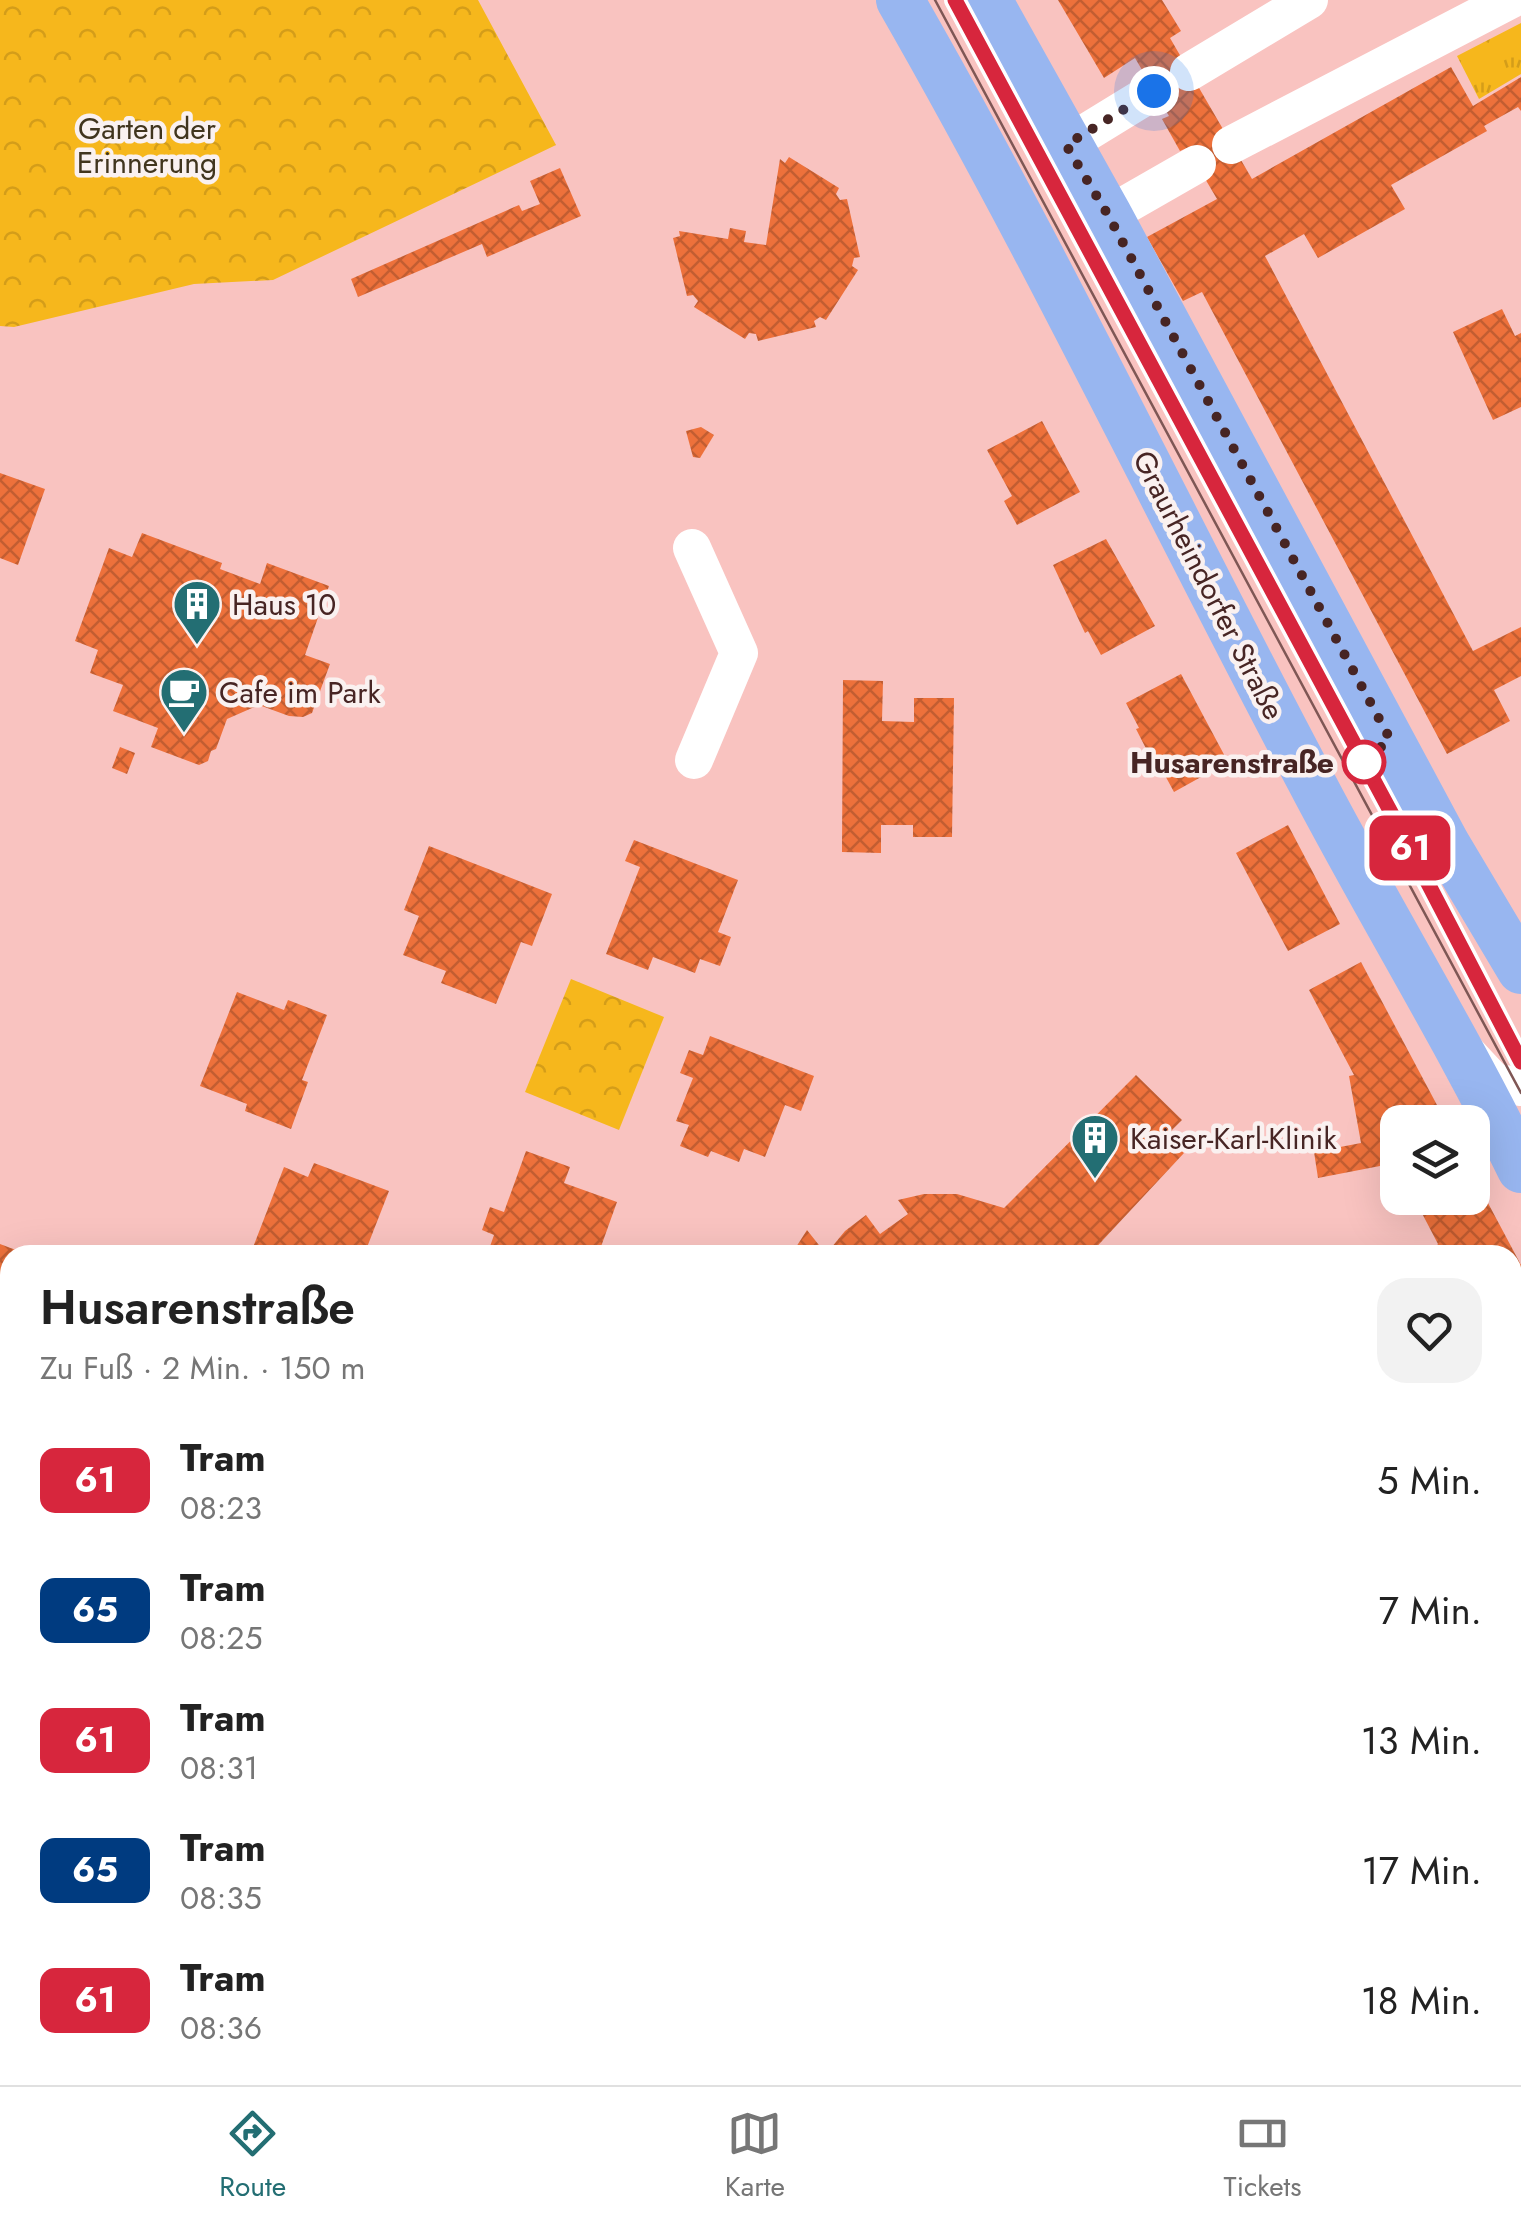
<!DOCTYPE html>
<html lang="de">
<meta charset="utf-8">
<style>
:root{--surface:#fff;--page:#f2f2f2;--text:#222;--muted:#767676;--line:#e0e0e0;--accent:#236e73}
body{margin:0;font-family:Jost,sans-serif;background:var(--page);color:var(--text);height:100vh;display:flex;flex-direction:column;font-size:38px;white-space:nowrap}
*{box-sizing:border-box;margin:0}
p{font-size:32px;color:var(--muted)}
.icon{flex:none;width:55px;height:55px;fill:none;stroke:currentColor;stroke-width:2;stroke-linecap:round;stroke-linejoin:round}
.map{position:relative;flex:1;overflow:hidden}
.sheet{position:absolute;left:0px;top:1245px;width:1522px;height:840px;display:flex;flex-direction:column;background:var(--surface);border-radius:30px 30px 0 0;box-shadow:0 10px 40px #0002}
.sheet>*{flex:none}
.badge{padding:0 20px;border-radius:15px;font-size:35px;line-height:65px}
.controls{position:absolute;left:1380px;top:1105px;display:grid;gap:20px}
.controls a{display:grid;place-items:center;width:110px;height:110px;border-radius:20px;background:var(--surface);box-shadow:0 10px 40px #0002;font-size:50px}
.you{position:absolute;width:50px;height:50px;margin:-25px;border:8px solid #fff;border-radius:50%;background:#1a73e8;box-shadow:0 0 0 15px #1a73e833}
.map>.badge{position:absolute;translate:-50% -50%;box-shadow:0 0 0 5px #fff}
.round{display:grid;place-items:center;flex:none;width:105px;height:105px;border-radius:30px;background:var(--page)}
.overview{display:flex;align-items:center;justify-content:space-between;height:170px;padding:0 40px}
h1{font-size:48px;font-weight:600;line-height:75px}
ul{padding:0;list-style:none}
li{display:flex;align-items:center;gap:30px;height:130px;padding:0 40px}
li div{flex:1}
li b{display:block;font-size:38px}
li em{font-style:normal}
li .badge{min-width:110px;font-weight:700;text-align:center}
.menu{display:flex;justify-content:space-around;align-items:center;height:140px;border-top:2px solid var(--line);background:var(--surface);font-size:28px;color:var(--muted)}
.menu a{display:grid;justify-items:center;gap:5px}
.menu .selected{color:var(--accent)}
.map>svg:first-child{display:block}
.grass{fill:url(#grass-tufts)}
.park{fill:url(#park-crowns)}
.building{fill:url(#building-cross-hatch)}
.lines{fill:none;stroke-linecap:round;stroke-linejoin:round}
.minor{stroke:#fff;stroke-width:38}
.major{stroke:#98b6f0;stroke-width:48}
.tram{stroke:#7f5755;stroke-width:2.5}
.line-casing{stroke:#fff;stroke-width:22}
.line{stroke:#d7263d;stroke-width:15}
.walk{stroke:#472524;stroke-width:10;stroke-dasharray:0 18}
.stop-dot{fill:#fff;stroke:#d7263d;stroke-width:5}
.labels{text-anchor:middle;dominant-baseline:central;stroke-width:9;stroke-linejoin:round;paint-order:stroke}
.park-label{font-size:30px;fill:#41351e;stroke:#faf1f0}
.street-label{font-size:30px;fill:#472524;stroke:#faf1f0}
.poi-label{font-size:30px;fill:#472524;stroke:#faf1f0;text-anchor:start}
.stop-label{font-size:30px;font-weight:bold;fill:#472524;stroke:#faf1f0;text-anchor:end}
</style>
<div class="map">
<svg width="1521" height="2085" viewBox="0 0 1521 2085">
<defs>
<pattern id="grass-tufts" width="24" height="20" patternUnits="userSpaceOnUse" patternTransform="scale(2.5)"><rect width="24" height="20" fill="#f6b71c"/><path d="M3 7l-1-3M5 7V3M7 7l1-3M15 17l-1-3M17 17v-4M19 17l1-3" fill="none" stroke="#d49d19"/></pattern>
<pattern id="park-crowns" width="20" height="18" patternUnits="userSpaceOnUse" patternTransform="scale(2.5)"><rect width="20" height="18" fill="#f6b71c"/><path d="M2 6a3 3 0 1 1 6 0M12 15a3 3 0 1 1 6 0" fill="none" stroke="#d49d19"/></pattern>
<pattern id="building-cross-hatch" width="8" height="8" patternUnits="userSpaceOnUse" patternTransform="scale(2.5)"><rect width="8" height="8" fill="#ed713b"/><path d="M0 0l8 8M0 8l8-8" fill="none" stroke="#c25d31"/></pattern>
</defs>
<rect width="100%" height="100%" fill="#f9c3c0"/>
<polygon class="grass" points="1521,23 1521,74 1479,99 1457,56"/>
<g class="park">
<polygon points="0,0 478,0 556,145 273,280 194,284 14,327 0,326"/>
<polygon points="571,979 664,1017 619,1130 525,1092"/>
</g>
<g class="building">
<polygon points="1058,0 1162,0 1181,31 1170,38 1252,179 1451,67 1473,106 1521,77 1521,111 1518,107 1484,126 1487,131 1391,185 1405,209 1318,258 1304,234 1265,256 1473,651 1521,627 1521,676 1494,690 1510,721 1447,754 1202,292 1183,301 1147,237 1217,199 1187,148 1180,151 1162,119 1169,116 1135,58 1104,78"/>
<polygon points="789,157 839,188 836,194 840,200 847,199 860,257 854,258 852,266 858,270 826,320 820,317 814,321 816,327 758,341 756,334 749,333 745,339 694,307 698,301 693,295 687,296 673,238 680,236 679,231 728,239 730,228 746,231 744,242 766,245 780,159 785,163"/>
<polygon points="560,168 581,216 487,257 482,244 358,297 351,279 519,205 522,211 540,204 530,181"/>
<polygon points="1502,309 1515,336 1521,333 1521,407 1493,420 1453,332"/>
<polygon points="1042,421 1080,492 1017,525 1004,501 1012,496 987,450"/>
<polygon points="701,427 714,435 700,458 693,457 686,431"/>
<polygon points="0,473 45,489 18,565 0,558"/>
<polygon points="142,533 222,563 220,569 260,584 267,563 329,586 305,655 330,664 312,713 303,717 289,716 259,705 227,719 216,749 211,751 208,761 199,765 151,747 158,728 113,711 123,685 90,673 98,650 75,641 109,548 132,557"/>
<polygon points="1106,539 1155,626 1101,655 1088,631 1085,633 1053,565"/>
<polygon points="1181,674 1228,762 1174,792 1161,768 1157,770 1136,729 1139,728 1126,703"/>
<polygon points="843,680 883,681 882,721 914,722 914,698 954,698 952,837 913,837 913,825 881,825 881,853 842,852"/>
<polygon points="120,747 135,753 127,774 112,768"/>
<polygon points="1288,825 1340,924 1288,951 1236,853"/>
<polygon points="634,840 738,880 718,932 731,937 720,966 700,959 695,973 653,957 648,970 606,954 640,867 625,861"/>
<polygon points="429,846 552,894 532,946 521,942 496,1004 441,983 446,971 403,955 419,916 404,910"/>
<polygon points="1361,962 1446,1122 1398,1122 1398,1168 1392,1157 1380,1166 1318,1178 1314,1152 1361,1143 1349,1076 1354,1075 1309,990"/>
<polygon points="237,992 284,1010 288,1000 327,1015 302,1080 308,1082 291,1129 245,1111 247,1104 200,1086"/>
<polygon points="710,1036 814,1076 801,1111 785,1105 765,1157 744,1149 739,1162 711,1151 708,1157 680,1146 689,1125 676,1121 693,1078 680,1073 689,1050 703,1055"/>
<polygon points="1136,1075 1182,1120 1166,1136 1184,1153 1089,1255 791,1255 807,1230 826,1254 845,1231 866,1215 880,1234 908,1214 898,1200 924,1194 957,1194 1004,1208"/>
<polygon points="526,1151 570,1167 564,1183 617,1202 598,1255 487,1255 494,1235 482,1230 490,1207 504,1212"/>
<polygon points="314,1163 389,1191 364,1255 250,1255 284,1167 308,1177"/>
<polygon points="1472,1173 1521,1265 1521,1393 1512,1377 1512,1255 1431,1255 1438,1244 1414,1198 1472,1198"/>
<polygon points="0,1244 29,1255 10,1255 10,1318 0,1314"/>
<polygon points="1345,1246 1348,1255 1317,1255 1317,1254"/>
<polygon points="10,1440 10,1641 0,1637 0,1521 9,1498 0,1494 0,1480 9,1457 4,1455"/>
<polygon points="1521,1580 1521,1650 1512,1655 1512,1584"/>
<polygon points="1521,1806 1521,1965 1515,1968 1512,1811"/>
<polygon points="0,1815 10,1819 10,2038 0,2034 0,1981 6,1966 0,1963"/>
<polygon points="397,2075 636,2075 633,2085 393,2085"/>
<polygon points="1105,2075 1255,2075 1262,2085 1090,2085"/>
</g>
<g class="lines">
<g class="minor">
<polyline points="1189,72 1309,0"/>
<polyline points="1066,145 1154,91"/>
<polyline points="1231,145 1510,0"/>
<polyline points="1108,215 1197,164"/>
<polyline points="692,548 739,653 694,760"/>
<polyline points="1467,1053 1494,1082 1521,1087"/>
</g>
<g class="major">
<path d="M900 0C1047 256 1174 523 1312 783 1380 913 1457 1037 1521 1169"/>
<polyline points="988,0 1108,215 1446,844 1521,970"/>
<polyline points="1507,2085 1521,2077"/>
</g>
<g class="tram">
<polyline points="935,0 1521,1093"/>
<polyline points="955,0 1424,874 1521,1062"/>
<polyline points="1491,2085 1508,2075"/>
</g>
</g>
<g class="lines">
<g class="line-casing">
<polyline id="line" points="955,0 1394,818 1521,1062"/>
</g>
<use href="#line" class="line"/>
<polyline class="walk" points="1154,91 1066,145 1108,215 1390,739 1364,762"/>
</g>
<defs>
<g id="building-pin" transform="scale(2.5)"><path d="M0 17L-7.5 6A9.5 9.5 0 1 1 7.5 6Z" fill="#236e73" stroke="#faf1f0"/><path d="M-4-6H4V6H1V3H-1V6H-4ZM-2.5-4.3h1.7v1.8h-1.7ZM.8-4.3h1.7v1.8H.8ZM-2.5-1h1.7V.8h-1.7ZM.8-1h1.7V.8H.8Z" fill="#fff"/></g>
<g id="cafe-pin" transform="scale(2.5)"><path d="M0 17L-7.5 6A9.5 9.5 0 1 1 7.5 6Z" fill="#236e73" stroke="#faf1f0"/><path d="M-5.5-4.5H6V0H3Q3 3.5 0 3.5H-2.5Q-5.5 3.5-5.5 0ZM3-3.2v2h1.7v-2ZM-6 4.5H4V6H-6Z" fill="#fff"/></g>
</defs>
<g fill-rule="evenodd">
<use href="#building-pin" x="197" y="604"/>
<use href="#cafe-pin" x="184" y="692"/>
<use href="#building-pin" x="1095" y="1138"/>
</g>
<circle class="stop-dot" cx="1364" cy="762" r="20"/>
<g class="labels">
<g class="park-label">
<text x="147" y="128">Garten der<tspan x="147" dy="34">Erinnerung</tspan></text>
</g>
<g class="street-label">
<text transform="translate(1209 585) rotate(63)">Graurheindorfer Straße</text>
</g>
<g class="poi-label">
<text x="232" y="604">Haus 10</text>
<text x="219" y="692">Cafe im Park</text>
<text x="1130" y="1138">Kaiser-Karl-Klinik</text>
</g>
<g class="stop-label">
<text x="1334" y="762">Husarenstraße</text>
</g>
</g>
</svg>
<div class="controls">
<a><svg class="icon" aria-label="layers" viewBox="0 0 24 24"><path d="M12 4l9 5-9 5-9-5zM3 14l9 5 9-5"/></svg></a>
</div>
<div class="you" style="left:1154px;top:91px"></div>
<b class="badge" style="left:1410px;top:848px;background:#d7263d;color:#fff">61</b>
<section class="sheet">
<div class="overview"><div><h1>Husarenstraße</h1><p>Zu Fuß · 2 Min. · 150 m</p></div><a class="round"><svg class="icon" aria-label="heart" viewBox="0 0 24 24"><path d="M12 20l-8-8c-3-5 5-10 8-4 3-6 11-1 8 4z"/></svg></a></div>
<ul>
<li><span class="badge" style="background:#d7263d;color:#fff">61</span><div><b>Tram</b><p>08:23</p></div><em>5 Min.</em></li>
<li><span class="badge" style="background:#003b80;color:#fff">65</span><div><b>Tram</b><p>08:25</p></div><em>7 Min.</em></li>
<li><span class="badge" style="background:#d7263d;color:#fff">61</span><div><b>Tram</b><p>08:31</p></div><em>13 Min.</em></li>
<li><span class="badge" style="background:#003b80;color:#fff">65</span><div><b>Tram</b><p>08:35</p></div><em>17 Min.</em></li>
<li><span class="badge" style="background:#d7263d;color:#fff">61</span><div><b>Tram</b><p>08:36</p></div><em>18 Min.</em></li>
</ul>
</section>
</div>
<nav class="menu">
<a class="selected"><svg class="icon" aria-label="directions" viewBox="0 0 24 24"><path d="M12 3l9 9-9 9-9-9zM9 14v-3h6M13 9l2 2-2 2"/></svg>Route</a>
<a><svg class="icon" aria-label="map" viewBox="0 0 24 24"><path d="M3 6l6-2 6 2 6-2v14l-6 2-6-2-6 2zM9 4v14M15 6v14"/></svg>Karte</a>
<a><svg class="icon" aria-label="tickets" viewBox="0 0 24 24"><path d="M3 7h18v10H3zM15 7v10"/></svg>Tickets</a>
</nav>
